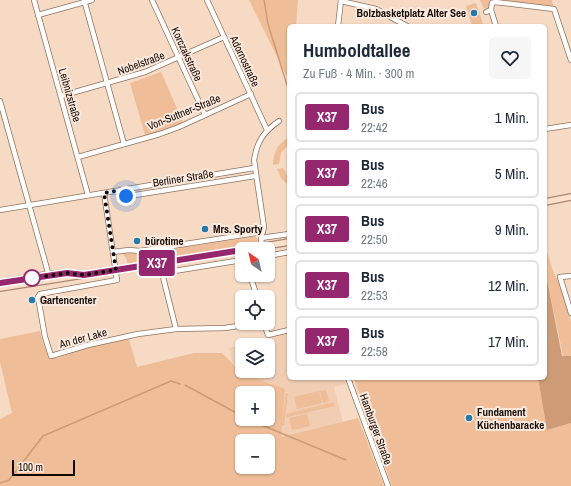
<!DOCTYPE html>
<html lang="de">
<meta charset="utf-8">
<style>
:root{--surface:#fff;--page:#f6f6f7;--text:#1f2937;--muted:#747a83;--line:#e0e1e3}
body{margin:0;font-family:"Archivo Narrow",sans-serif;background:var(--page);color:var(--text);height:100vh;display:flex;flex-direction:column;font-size:15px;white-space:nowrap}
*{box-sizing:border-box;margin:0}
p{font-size:13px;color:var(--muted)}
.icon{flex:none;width:22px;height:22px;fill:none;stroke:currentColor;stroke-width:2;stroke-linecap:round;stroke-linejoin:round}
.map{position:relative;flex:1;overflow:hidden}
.panel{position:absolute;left:287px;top:24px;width:260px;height:356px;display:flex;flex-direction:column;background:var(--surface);border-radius:6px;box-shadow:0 1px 3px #0004}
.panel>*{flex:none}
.badge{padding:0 8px;border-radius:3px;font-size:14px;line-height:26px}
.needle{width:26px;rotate:326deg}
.fabs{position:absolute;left:235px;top:242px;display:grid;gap:8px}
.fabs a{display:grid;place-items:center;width:40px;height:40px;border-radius:6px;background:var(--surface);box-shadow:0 1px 3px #0004;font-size:20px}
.scale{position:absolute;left:12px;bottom:10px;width:63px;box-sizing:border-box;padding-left:4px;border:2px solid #140a04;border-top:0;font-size:11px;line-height:14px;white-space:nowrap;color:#140a04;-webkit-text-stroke:3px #fbe9dd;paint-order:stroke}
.you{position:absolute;width:20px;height:20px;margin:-10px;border:3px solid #fff;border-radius:50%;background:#1a73e8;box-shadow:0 0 0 6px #1a73e833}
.map>.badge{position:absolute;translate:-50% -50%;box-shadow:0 0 0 2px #fff}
.round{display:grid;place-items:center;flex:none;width:42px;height:42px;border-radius:6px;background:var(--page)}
.summary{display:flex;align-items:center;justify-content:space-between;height:68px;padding:0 16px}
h1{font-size:19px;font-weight:700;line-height:30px}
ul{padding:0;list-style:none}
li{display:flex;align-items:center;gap:12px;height:50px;margin:0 8px 6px;padding:0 8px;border:2px solid var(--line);border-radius:6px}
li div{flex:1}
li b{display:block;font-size:15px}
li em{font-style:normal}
li .badge{min-width:44px;font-weight:700;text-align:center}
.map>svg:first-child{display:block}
.built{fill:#f0cdb3;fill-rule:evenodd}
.green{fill:#efbd97;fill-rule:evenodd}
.water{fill:#cd9c77}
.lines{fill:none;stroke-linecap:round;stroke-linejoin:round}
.stream{stroke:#cd9c77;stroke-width:1.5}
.minor-casing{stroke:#8d735f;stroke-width:6}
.major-casing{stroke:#ab8870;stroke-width:8}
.minor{stroke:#fff;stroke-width:4.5}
.major{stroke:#fde0cc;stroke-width:5.5}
.line-casing{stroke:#fff;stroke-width:9}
.line{stroke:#95276e;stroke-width:6}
.walk{stroke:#140a04;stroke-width:4;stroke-dasharray:0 7.2}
.poi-dot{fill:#247aaa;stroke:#fbe9dd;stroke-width:1.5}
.stop-dot{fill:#fff;stroke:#95276e;stroke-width:2}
.labels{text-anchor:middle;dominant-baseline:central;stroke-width:4;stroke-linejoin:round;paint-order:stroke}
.poi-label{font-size:11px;font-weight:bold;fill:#140a04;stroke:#fbe9dd;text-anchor:start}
.street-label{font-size:11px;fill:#140a04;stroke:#fbe9dd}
</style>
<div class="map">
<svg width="571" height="486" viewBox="0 0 571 486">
<rect width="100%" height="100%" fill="#f7dac4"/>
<path class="built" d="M289 333V378H344L346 384 334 387 343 422 280 437 285 389 242 373 232 362 229 348ZM242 345H268V371H242Z"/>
<g class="green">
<polygon points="249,0 298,0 296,26 289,26 289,81"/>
<polygon points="480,0 552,0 554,9 492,1 488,8 484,9"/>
<polygon points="476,3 483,24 472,26 466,6"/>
<polygon points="161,72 183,122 162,131 145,135 130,83"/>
<path d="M289 137V144L281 153 279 164 273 165C273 153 278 143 289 137Z"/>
<polygon points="283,168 289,179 289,186 281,178 277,169"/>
<polygon points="252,237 256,237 258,240 257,244 253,246 128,265 126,258 122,253 140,254"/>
<polygon points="545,245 554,274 559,282 571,321 571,356 563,356 545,269"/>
<path d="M40 331 43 344 49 358H57L89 347 129 339 137 367 194 353H222L242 373 285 389 281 437 358 418 384 486H0V419L12 413 0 362V339ZM242 393H268V419H242ZM242 441H268V467H242Z"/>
<polygon points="354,378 538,378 547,430 571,423 571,486 392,486"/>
<polygon points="326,390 329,401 323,403 320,391"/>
<polygon points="319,391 322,403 297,409 294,397"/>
<polygon points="286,393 288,393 284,425 282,425"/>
<polygon points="334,402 335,406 287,417 286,414"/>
<polygon points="307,414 310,426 292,430 289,418"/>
</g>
<polygon class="water" points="545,269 562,356 571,356 571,423 547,430 538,378 545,378"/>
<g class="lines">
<g class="stream">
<polyline points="264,0 268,24 287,85"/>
<polyline points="185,385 242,416"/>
<polyline points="247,419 346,460"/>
<polyline points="0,483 9,480 43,436 171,381 180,384"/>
</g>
<g class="minor-casing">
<g id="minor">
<polyline points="34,0 88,195"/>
<polyline points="84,0 124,144"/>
<polyline points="152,0 205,115"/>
<polyline points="207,0 267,130"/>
<polyline points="341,1 376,9 407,26"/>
<polyline points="491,10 492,3 495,2 554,9 571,60"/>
<polyline points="486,12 491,10 496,26"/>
<polyline points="38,15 92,0"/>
<polyline points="338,26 341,0"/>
<polyline points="61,96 145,72 224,37"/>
<polyline points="0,101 49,276"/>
<polyline points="545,129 571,125"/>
<polyline points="78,157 160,134 179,127 251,94"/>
<polyline points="115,191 122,195 129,196 255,176"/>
<polyline points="104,193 117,280 40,294 38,297 45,337 51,356 88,345 138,334 176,329 225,328 257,323"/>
<polyline points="0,210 254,168"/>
<polyline points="261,238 289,234"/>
<path d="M262 247 261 238 264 227 254 160C257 142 263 132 279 121"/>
<polyline points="113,252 129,250 140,251 263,232"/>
<polyline points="268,256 289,252"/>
<polyline points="250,275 257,297"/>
<polyline points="571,276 560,277 571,313"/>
<polyline points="264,323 268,335 289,330"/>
<polyline points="176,329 162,273 242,260"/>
<polyline points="348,378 388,486"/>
</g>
</g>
<g class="major-casing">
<g id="major">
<polyline points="545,202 571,197"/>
<polyline points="247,249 289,242"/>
<path d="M0 283C23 280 52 271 75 274"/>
<polyline points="0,288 242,250"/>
</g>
</g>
<use href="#minor" class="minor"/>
<use href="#major" class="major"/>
</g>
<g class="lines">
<g class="line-casing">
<polyline id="line" points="0,283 67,273 84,275 242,250"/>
</g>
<use href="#line" class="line"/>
<polyline class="walk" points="32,278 67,273 84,275 116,270 104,193 115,191 122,195 126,196"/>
</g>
<g class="poi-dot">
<circle cx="474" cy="13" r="4"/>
<circle cx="205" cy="229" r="4"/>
<circle cx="137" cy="241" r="4"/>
<circle cx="32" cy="300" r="4"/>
<circle cx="469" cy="418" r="4"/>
</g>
<circle class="stop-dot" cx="32" cy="278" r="8"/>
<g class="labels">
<g class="poi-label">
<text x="466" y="13" text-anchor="end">Bolzbasketplatz Alter See</text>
<text x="213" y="229">Mrs. Sporty</text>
<text x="145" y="241">bürotime</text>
<text x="40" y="300">Gartencenter</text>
<text x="477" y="412">Fundament<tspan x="477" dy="13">Küchenbaracke</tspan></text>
</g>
<g class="street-label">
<text transform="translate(187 54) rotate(65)">Korczakstraße</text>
<text transform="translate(245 61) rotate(65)">Adornostraße</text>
<text transform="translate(141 63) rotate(-20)">Nobelstraße</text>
<text transform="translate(70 95) rotate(74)">Leibnizstraße</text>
<text transform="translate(184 112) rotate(-22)">Von-Suttner-Straße</text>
<text transform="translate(183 178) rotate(-9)">Berliner Straße</text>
<text transform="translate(83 338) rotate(-15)">An der Lake</text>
<text transform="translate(376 429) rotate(70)">Hamburger Straße</text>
</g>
</g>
</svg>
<div class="fabs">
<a><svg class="needle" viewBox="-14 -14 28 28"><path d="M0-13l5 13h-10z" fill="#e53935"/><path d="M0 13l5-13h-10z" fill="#747a83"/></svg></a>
<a><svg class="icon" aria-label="locate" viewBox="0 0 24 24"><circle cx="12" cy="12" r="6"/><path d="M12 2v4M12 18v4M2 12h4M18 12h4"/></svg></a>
<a><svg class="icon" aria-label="layers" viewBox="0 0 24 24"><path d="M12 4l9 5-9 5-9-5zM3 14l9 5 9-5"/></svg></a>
<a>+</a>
<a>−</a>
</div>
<div class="scale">100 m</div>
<div class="you" style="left:126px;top:196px"></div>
<b class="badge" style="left:157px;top:263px;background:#95276e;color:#fff">X37</b>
<section class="panel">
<div class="summary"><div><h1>Humboldtallee</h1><p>Zu Fuß · 4 Min. · 300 m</p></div><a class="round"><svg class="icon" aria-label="heart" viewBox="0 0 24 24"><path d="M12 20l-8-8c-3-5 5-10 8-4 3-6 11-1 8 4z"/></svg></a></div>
<ul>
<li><span class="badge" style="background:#95276e;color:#fff">X37</span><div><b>Bus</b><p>22:42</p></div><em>1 Min.</em></li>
<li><span class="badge" style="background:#95276e;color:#fff">X37</span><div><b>Bus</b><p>22:46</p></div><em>5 Min.</em></li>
<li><span class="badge" style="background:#95276e;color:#fff">X37</span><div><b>Bus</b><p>22:50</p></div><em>9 Min.</em></li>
<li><span class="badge" style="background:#95276e;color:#fff">X37</span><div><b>Bus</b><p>22:53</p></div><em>12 Min.</em></li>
<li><span class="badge" style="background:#95276e;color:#fff">X37</span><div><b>Bus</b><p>22:58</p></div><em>17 Min.</em></li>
</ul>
</section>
</div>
